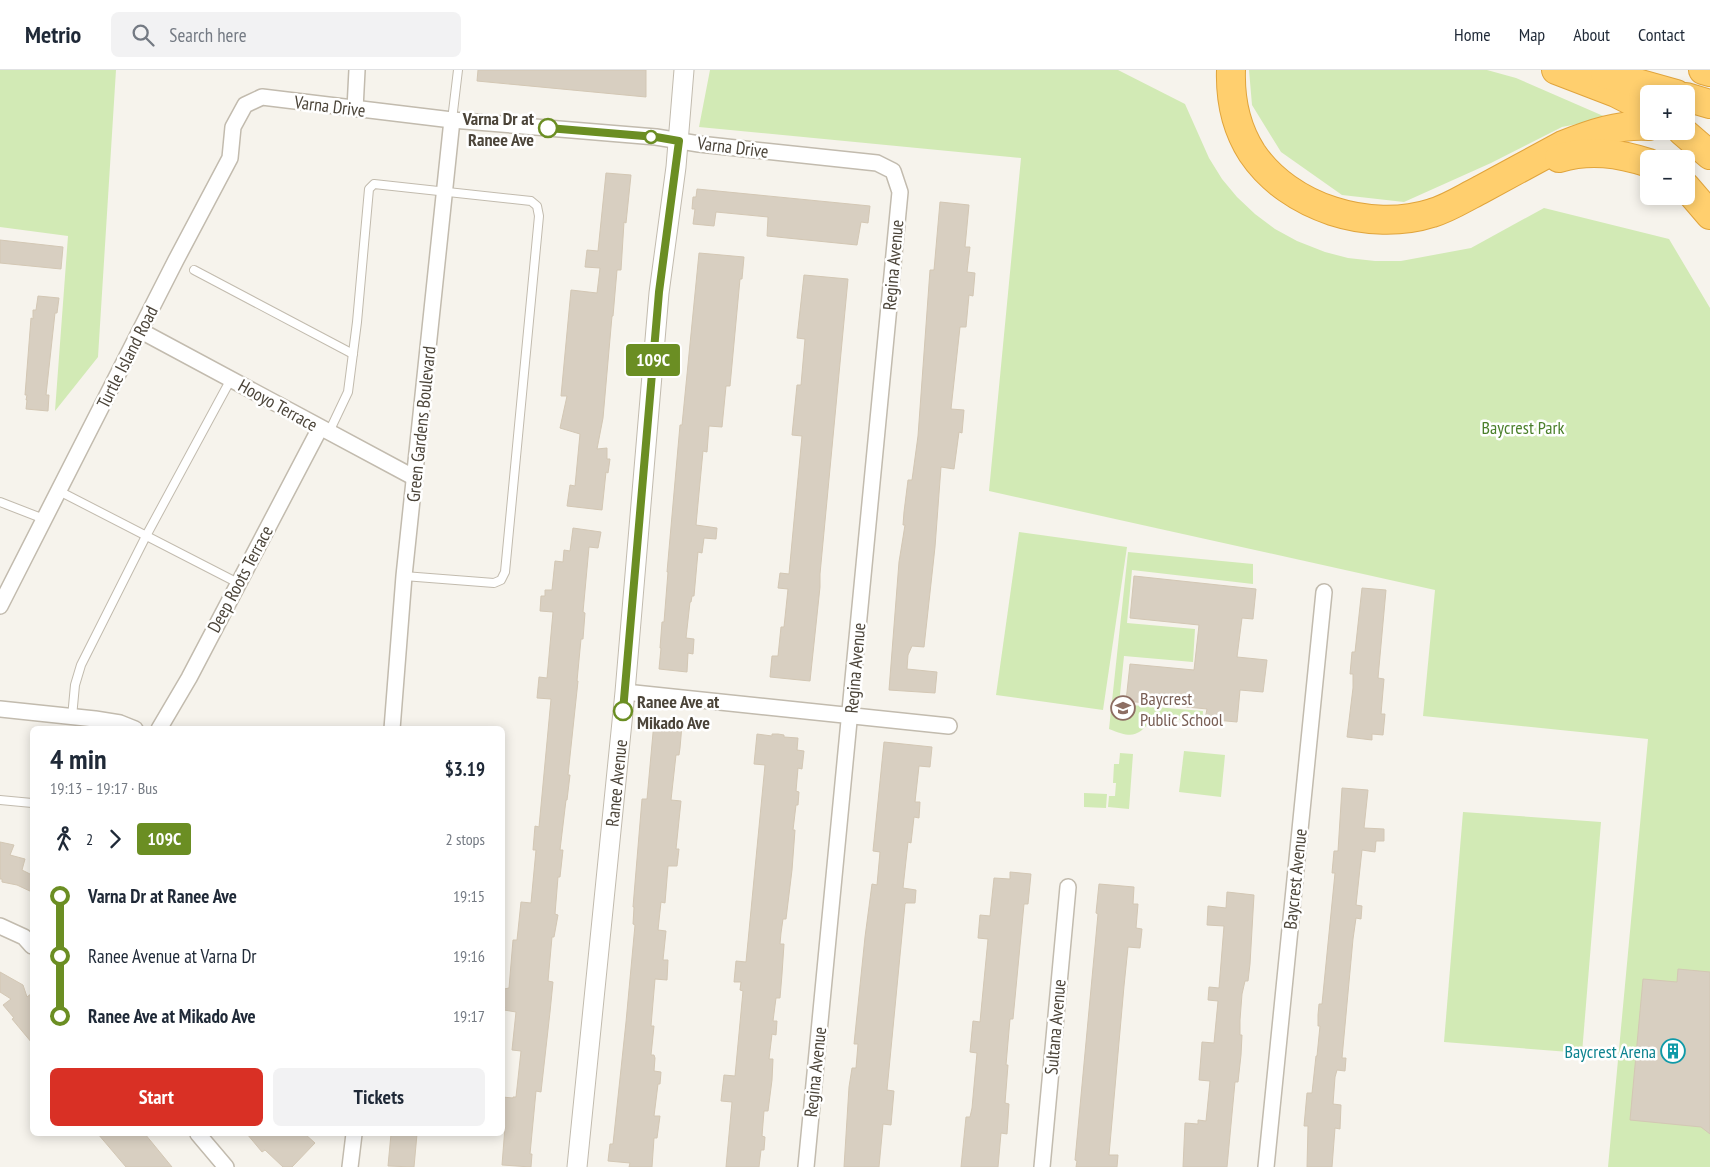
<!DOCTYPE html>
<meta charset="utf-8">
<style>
:root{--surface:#fff;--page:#f2f2f3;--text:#1f2937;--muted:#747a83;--line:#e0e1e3;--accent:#d93025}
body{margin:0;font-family:"PT Sans Narrow",sans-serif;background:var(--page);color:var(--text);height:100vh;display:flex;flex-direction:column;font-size:19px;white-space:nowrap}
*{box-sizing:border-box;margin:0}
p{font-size:16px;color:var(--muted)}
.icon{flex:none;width:28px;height:28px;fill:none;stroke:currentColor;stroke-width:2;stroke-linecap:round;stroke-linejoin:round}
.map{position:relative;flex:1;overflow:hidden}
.panel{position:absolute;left:30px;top:656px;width:475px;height:410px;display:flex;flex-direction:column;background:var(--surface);border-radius:8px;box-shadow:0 2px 12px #0003}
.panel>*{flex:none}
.badge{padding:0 10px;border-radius:4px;font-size:18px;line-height:32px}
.tools{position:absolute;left:1640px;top:15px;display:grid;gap:10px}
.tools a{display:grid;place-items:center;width:55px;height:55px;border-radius:8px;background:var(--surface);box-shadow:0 2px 12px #0003;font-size:25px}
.map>.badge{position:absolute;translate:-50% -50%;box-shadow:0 0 0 2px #fff}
.legs{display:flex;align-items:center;gap:8px;height:55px;padding:0 20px;font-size:16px}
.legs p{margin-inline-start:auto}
.overview{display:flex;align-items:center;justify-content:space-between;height:85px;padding:0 20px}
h1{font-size:28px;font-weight:700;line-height:38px}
.primary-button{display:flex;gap:10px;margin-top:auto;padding:10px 20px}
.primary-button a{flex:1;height:58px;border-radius:8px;background:var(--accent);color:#fff;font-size:20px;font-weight:700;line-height:58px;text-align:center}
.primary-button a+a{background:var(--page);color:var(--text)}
ul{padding:0 20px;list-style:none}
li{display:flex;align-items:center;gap:18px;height:60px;font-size:19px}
li i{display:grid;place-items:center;width:8px;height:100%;margin:0 6px;background:currentColor}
li i::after{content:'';width:12px;height:12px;margin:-6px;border:4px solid;border-radius:50%;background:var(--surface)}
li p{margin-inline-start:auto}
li:first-child i{background:linear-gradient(#0000 50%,currentColor 0)}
li:last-child i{background:linear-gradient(currentColor 50%,#0000 0)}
header{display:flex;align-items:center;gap:30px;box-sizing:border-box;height:70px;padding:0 25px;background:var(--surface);border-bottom:1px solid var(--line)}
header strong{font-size:24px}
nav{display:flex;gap:28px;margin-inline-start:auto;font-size:18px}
.search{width:350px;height:45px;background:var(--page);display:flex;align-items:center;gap:12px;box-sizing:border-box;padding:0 18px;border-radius:8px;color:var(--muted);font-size:19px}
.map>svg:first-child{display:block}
.green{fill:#d2eab5}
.building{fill:#d8cfc1;stroke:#d3c7b4}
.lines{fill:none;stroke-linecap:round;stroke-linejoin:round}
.service-casing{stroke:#c2bbae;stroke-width:10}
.minor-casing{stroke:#c2bbae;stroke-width:18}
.tertiary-casing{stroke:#c2bbae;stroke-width:21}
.motorway-casing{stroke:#e0a43c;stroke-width:30}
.service{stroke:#fff;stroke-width:8}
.minor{stroke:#fff;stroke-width:15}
.tertiary{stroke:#fff;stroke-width:19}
.motorway{stroke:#ffcf6e;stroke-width:28}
.line-1-casing{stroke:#fff;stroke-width:11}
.line-1{stroke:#6b8e23;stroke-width:8}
.stop-1-dot{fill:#fff;stroke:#6b8e23;stroke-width:2.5}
.labels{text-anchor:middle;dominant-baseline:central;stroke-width:5;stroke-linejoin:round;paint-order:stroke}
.street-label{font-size:18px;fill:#4b4439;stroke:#fff}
.stop-label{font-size:18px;font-weight:bold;fill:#4b4439;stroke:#fff;text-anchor:end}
.park-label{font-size:18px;fill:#4a7f2a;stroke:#fff}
.education-label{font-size:18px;fill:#785e54;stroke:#fff;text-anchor:start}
.culture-label{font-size:18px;fill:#0d838f;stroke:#fff;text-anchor:end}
</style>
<header>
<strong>Metrio</strong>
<div class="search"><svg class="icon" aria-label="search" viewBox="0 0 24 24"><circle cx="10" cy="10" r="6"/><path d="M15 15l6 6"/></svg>Search here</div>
<nav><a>Home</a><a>Map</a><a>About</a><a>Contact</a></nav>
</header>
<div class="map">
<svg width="1710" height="1097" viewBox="0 0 1710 1097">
<rect width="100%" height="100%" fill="#f6f3ec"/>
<g class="green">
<polygon points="0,0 116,0 98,287 55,341 68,166 0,157"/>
<polygon points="710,0 1118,0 1185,34 1209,88 1222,109 1237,127 1255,144 1275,159 1297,171 1325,182 1348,188 1375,191 1401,191 1471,178 1544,138 1669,169 1710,238 1710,1097 1608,1097 1648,669 1423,646 1435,520 989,421 1021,88 699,57"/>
<polygon points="1249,0 1487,0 1516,8 1608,48 1562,57 1491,93 1404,132 1342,125 1281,82 1252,35"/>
<polygon points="1019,462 1127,477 1103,640 996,625"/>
<path d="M1128 482 1253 494V514L1132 500 1127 553 1195 559 1193 592 1124 586 1119 634 1203 641 1202 652 1153 648C1137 668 1132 668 1109 659Z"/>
<polygon points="1184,681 1225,685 1221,727 1179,722"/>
<polygon points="1120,683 1133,684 1129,739 1108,737 1109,726 1115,726 1116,713 1113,713 1114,694 1119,694"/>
<polygon points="1084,723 1107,724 1106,738 1084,737"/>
<polygon points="1463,742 1601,752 1582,983 1444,972"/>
</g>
<g class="building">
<polygon points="478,0 646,0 646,27 477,11"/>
<polygon points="606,103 631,105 626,153 624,152 621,200 617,200 613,246 612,246 603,348 597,379 607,378 607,389 610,389 608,403 606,402 602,440 567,436 570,415 575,416 580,364 560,358 567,326 561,326 571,220 597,223 600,198 585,197 587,180 598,181"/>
<polygon points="697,119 870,136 868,153 861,152 857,175 767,166 768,147 716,142 714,156 693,154 695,139 692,139 693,127 696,127"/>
<polygon points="940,132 969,135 965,177 970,177 967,202 975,203 973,226 969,225 966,257 960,257 951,339 964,340 962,363 959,362 954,399 941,397 935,477 924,577 912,576 908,585 907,599 937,602 935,623 889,620 899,492 905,455 903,455 904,442 908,410 912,410 918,366 930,200 934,200"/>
<polygon points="0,170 63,177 61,199 0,193"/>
<polygon points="699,183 744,187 742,209 740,209 730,316 726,316 722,357 709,356 707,382 703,381 696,455 717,458 716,469 704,468 702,483 698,482 694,526 692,526 691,532 690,532 686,568 694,569 693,584 688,583 687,602 659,599 661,578 660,578 662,552 664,552 668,502 667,502 680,355 682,355"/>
<polygon points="804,205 848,209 820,504 820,517 810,611 770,607 772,586 778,586 781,557 784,557 788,519 778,518 780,503 789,504 802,366 792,365 797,315 801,315 805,269 797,268"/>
<polygon points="38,226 59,228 57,243 55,243 46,325 49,325 48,341 26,339 27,330 26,330 27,325 25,325 31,248 33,249 33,240 36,240"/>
<polygon points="573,458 601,462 598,478 589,477 583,542 585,543 583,569 581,569 577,611 578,611 568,705 570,705 567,730 566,730 560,780 563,780 560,807 558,807 555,844 558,845 554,867 552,867 548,911 553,912 550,942 541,1022 536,1021 530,1084 532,1084 531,1097 502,1095 505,1057 502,1057 502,1027 513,1028 513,1027 516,1027 521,981 512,980 516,942 504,940 505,937 502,936 504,919 509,918 513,870 517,870 521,832 531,833 536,780 533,780 535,756 539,757 551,629 537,628 539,607 547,608 553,542 540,541 541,526 545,526 545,520 552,520 555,491 563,492 564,480 570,481"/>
<polygon points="1134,506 1256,519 1253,549 1242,548 1237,587 1267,590 1263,622 1240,620 1237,652 1205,649 1207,639 1126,631 1130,594 1194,600 1199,555 1130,548"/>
<polygon points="1362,518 1386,520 1378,608 1384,609 1381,644 1385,644 1383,665 1372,664 1372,670 1347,667 1353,618 1353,604 1350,604 1352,582 1355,582"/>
<polygon points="654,652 682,655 680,678 679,685 676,685 671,730 681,731 676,779 679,779 677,796 668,796 665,833 661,832 658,860 666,861 663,890 668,890 667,910 655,909 651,956 654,956 651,985 654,985 655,988 654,1001 661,1002 660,1014 658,1014 654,1046 660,1046 657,1068 654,1068 652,1097 629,1097 630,1093 608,1091 610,1074 613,1074 626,952 635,855 633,854 634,837 633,837 642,729 647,729"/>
<polygon points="757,664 772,666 772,664 778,664 784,665 784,667 798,668 797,680 804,681 802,699 798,698 796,721 799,722 798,735 796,735 793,760 795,760 792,800 786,849 783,849 781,863 780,874 784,874 782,904 780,928 776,928 773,951 777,951 776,965 772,964 769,989 773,989 772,1010 768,1041 764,1041 762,1066 765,1067 764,1080 761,1080 759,1097 726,1097 732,1032 721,1031 724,1005 735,1006 743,921 740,920 741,912 734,912 736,891 746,892 765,695 754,694"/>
<polygon points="884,672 932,677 930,697 919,696 915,732 920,732 919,748 914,747 911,773 908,772 903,818 916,820 915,833 906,833 905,834 887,1020 894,1021 891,1055 883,1054 879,1097 844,1097 849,1017 852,998 856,998 858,974 854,974 865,867 872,814 877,815 880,782 873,781"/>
<polygon points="1342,718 1368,720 1364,758 1384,759 1384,771 1376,771 1375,782 1362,780 1356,835 1362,836 1361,849 1356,848 1353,869 1342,988 1346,988 1345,1001 1337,1000 1335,1007 1333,1034 1341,1035 1340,1059 1335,1058 1332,1097 1307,1097 1308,1056 1304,1056 1307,1023 1312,1023 1316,986 1317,986 1320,956 1318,956 1318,945 1319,934 1322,934 1335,803 1332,803 1334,781 1338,781"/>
<polygon points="0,772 14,775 10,785 25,789 22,800 32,805 32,822 17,815 2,812 2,809 0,809"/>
<polygon points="1010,802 1031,804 1028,834 1024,834 1013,949 1010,949 1006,995 1008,995 1005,1033 1009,1034 1007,1064 1001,1063 998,1097 961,1097 966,1047 970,1047 972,1038 977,983 970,982 973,951 980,952 988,869 978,868 980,845 990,846 994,808 1010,809"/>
<polygon points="1099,814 1134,817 1133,834 1138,834 1136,858 1142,859 1140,878 1128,877 1124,916 1109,1085 1118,1085 1117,1097 1076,1097 1077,1091 1075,1090 1098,844 1096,843"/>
<polygon points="1227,822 1254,825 1250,894 1248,911 1245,911 1242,924 1240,950 1240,965 1242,965 1241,985 1238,1012 1235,1012 1227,1097 1183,1097 1185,1053 1198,1054 1198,1050 1206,1051 1210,1011 1199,1010 1201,986 1202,972 1214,973 1218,931 1208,930 1209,917 1219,918 1224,856 1207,855 1208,836 1226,838"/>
<polygon points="1678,899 1710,902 1710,1064 1701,1057 1630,1050 1643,909 1677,912"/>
<polygon points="0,902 23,915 27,927 32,923 32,973 12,949 14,948 3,935 11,929 0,922"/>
<polygon points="98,1064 145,1064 172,1097 126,1097"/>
<polygon points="247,1064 305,1064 315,1073 292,1097 283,1097 265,1080 262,1082"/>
<polygon points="391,1064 417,1064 414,1097 388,1096"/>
</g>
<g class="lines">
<g class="service-casing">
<g id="service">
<polyline points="452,50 458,0"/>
<polyline points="194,200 353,284"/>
<polyline points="329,362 348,322 357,252 369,119 374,114 531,131 537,136 539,146 505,502 501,510 494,513 404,506"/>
<polyline points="59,421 238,513"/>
<polyline points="0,432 44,449"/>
<polyline points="72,647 75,615 81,595 146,466 231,309"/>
<polyline points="0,730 32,733"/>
</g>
</g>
<g class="minor-casing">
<g id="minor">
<polyline points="355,39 357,0"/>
<polyline points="141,261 415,408"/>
<polyline points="0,536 176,190 230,88 233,57 245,35 262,27 452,50 656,67 699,74 877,93 893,101 900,122 806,1097"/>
<polyline points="625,622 949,656"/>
<polyline points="0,639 95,649 120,653 135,659"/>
<polyline points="159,659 189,608 320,358"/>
<polyline points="392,659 404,506 452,50"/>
<polyline points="0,856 24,867 32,876"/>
<polyline points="198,1064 226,1097"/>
<polyline points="350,1097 354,1064"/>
<polyline points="1042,1097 1068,817"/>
<polyline points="1266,1097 1324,522"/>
</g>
</g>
<g class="tertiary-casing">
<g id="tertiary">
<path id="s1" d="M577 1097 625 622 659 223 676 97 684 0"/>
</g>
</g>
<g class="motorway-casing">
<g id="motorway">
<path d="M1231 0C1230 30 1236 58 1252 83 1289 138 1370 163 1432 143 1449 138 1464 128 1480 120 1508 105 1535 90 1563 75 1591 64 1619 54 1649 56"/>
<polyline points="1556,0 1616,23 1649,40"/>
<polyline points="1703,0 1710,2"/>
<polyline points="1605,4 1676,24"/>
<polyline points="1686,27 1710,34"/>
<polyline points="1682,61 1710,85"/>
<path d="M1559 88C1590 79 1618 83 1649 93"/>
<polyline points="1686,117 1710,145"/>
</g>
</g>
<use href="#service" class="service"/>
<use href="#minor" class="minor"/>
<use href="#tertiary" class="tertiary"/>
<use href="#motorway" class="motorway"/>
</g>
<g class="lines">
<g class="line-1-casing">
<polyline id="line-1" points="548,58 656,67 679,71 659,222 623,641"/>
</g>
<use href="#line-1" class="line-1"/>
</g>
<defs>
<g id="school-ring" transform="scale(1.25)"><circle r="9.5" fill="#fff" stroke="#8d6e63" stroke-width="1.5"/><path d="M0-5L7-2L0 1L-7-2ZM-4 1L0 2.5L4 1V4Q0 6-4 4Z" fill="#8d6e63"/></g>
<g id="building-ring" transform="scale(1.25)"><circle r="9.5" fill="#fff" stroke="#0f9aa8" stroke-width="1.5"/><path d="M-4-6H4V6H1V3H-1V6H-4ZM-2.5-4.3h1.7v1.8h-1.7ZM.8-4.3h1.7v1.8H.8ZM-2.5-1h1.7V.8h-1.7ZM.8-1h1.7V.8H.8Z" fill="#0f9aa8"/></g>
</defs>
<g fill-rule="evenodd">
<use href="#school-ring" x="1123" y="638"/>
<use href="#building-ring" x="1673" y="981"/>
</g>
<g class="stop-1-dot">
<circle cx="548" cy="58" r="9"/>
<circle cx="651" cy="67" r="6"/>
<circle cx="623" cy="641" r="9"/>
</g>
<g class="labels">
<g class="street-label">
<text transform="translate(330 36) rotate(7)">Varna Drive</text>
<text transform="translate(733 77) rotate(7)">Varna Drive</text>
<text transform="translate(893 195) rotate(-85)">Regina Avenue</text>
<text transform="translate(127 287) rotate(-63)">Turtle Island Road</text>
<text transform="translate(278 335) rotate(29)">Hooyo Terrace</text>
<text transform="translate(421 354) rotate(-84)">Green Gardens Boulevard</text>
<text transform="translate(240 509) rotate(-62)">Deep Roots Terrace</text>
<text transform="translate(855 598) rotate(-85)">Regina Avenue</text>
<text stroke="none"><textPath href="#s1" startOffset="386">Ranee Avenue</textPath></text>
<text transform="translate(1295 809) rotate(-84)">Baycrest Avenue</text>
<text transform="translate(1055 957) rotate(-85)">Sultana Avenue</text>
<text transform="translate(815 1002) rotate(-84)">Regina Avenue</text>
</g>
<g class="stop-label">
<text x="534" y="48">Varna Dr at<tspan x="534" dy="21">Ranee Ave</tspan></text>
<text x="637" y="631" text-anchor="start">Ranee Ave at<tspan x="637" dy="21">Mikado Ave</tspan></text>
</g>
<g class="park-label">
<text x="1523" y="357">Baycrest Park</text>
</g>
<g class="education-label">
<text x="1140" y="628">Baycrest<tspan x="1140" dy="21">Public School</tspan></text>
</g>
<g class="culture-label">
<text x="1656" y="981">Baycrest Arena</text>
</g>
</g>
</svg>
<div class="tools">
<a>+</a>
<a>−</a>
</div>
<b class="badge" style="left:653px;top:290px;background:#6b8e23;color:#fff">109C</b>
<section class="panel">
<div class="overview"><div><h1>4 min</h1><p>19:13 – 19:17 · Bus</p></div><b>$3.19</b></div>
<div class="legs"><svg class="icon" aria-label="walk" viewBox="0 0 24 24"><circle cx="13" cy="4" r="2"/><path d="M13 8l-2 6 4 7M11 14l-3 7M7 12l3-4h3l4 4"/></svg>2<svg class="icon" aria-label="forward" viewBox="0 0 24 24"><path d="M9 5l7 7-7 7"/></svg><b class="badge" style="background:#6b8e23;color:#fff">109C</b><p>2 stops</p></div>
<ul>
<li><i style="color:#6b8e23"></i><b>Varna Dr at Ranee Ave</b><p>19:15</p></li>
<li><i style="color:#6b8e23"></i><span>Ranee Avenue at Varna Dr</span><p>19:16</p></li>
<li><i style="color:#6b8e23"></i><b>Ranee Ave at Mikado Ave</b><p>19:17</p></li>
</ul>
<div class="primary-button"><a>Start</a><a>Tickets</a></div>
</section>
</div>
